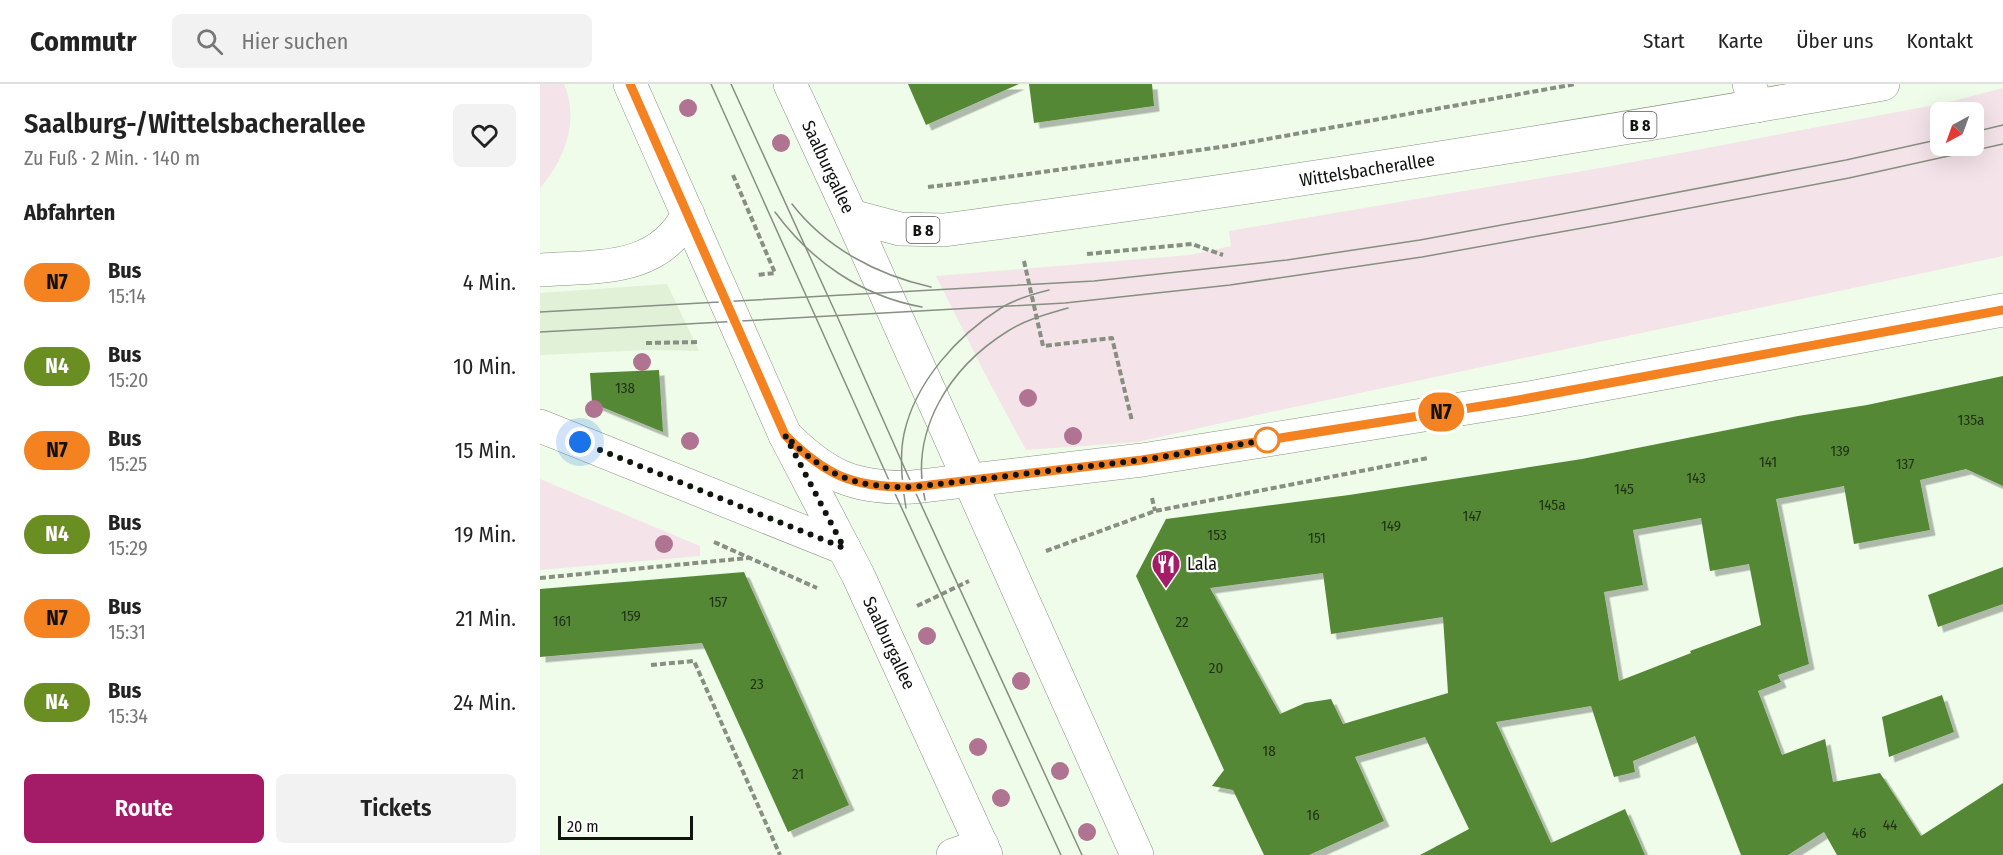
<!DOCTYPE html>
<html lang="de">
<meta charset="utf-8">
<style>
:root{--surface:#fff;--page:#f2f2f2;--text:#222;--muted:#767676;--line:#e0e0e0;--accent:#a41c67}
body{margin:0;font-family:"Fira Sans Condensed",sans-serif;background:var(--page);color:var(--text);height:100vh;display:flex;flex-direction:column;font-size:22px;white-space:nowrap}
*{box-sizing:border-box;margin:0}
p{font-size:20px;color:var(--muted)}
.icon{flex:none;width:33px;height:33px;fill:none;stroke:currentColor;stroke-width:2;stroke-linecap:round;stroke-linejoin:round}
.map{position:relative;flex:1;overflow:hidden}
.drawer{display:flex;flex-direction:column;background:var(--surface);width:540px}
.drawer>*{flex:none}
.badge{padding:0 12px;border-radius:20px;font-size:21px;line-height:39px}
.needle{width:39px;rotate:221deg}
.buttons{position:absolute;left:1390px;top:18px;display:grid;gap:12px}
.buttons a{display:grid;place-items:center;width:54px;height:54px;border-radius:9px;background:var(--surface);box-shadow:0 6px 24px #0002;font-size:30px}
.scale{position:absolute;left:18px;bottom:15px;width:135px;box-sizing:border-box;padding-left:6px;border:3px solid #10140e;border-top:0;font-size:16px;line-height:21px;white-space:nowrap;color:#10140e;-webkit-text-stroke:4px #fff;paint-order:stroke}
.you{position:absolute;width:30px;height:30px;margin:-15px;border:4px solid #fff;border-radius:50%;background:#1a73e8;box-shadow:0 0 0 9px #1a73e833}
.map>.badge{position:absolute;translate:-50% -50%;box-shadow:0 0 0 3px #fff}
h2{padding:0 24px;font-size:22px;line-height:54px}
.round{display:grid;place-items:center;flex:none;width:63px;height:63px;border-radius:9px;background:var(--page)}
.headline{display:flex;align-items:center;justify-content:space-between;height:102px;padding:0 24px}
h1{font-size:28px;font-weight:600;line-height:45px}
.button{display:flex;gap:12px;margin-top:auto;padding:12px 24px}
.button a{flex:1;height:69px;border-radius:9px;background:var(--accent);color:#fff;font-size:24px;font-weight:600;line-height:69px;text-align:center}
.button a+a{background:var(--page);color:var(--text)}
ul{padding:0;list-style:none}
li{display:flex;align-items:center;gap:18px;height:84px;padding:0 24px}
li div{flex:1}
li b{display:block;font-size:22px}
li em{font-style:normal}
li .badge{min-width:66px;font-weight:700;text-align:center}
header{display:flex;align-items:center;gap:36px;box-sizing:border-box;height:84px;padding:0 30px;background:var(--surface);border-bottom:2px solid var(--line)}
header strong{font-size:28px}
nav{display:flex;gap:33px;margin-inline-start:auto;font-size:21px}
.search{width:420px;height:54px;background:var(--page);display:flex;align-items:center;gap:15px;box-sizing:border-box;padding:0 21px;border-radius:9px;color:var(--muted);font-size:22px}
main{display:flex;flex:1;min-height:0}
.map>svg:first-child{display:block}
.built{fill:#e0f1d8}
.green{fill:#f4e3e9;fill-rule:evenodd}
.building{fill:#558836;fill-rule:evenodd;filter:url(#shadow)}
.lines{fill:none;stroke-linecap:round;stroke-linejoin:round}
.minor-casing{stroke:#879381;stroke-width:34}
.major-casing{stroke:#879381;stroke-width:34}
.path{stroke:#878f82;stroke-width:4;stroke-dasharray:6 3;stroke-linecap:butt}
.minor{stroke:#fff;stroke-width:33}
.major{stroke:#fff;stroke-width:33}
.tram{stroke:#868f82;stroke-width:1.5}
.tree{fill:#b07492}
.line-casing{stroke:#fff;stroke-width:14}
.line{stroke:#f58220;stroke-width:9}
.walk{stroke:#10140e;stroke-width:6;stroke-dasharray:0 10.8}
.stop-dot{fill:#fff;stroke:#f58220;stroke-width:3}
.labels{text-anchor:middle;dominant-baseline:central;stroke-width:4.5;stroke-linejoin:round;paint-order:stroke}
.number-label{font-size:15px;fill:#213118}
.shield{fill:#fff;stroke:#585a56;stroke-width:1.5}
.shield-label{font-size:16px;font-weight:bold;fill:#10140e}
.street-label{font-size:18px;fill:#10140e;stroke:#fff}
.poi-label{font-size:18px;fill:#10140e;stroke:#fff;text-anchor:start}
</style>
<header>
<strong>Commutr</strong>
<div class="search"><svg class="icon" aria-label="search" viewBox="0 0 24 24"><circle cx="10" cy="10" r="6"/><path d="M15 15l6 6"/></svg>Hier suchen</div>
<nav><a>Start</a><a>Karte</a><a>Über uns</a><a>Kontakt</a></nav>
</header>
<main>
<section class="drawer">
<div class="headline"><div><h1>Saalburg-/Wittelsbacherallee</h1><p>Zu Fuß · 2 Min. · 140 m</p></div><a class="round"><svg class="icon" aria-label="heart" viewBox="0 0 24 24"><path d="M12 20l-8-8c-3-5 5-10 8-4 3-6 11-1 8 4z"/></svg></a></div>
<h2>Abfahrten</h2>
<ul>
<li><span class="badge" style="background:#f58220;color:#111">N7</span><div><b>Bus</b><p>15:14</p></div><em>4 Min.</em></li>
<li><span class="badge" style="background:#6b8e23;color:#fff">N4</span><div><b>Bus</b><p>15:20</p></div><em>10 Min.</em></li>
<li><span class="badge" style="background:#f58220;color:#111">N7</span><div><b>Bus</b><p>15:25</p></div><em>15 Min.</em></li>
<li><span class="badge" style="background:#6b8e23;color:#fff">N4</span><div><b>Bus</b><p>15:29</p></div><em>19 Min.</em></li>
<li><span class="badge" style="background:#f58220;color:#111">N7</span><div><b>Bus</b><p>15:31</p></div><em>21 Min.</em></li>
<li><span class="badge" style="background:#6b8e23;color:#fff">N4</span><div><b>Bus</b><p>15:34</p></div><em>24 Min.</em></li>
</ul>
<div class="button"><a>Route</a><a>Tickets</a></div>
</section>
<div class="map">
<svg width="1463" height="771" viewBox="0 0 1463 771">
<defs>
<filter id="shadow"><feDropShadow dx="5.5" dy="5.5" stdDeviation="0" flood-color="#0004"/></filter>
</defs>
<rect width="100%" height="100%" fill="#effce9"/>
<polygon class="built" points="127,200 159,267 107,266 0,271 0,209"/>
<g class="green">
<path d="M0 0H24C40 37 24 76 0 104Z"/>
<path d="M1463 4V172L726 329 598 358 486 366 445 290 396 192 650 171 691 162 689 147 1066 83 1405 19ZM1401 28H1434V62H1401Z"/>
<polygon points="0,395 160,462 160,472 0,486"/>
</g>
<g class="building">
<polygon points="368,0 479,0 386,41"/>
<polygon points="489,0 612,0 614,22 494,39"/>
<polygon points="119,286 123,348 52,319 50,289"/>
<path d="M1463 292V402L1426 385 1380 396 1390 446 1314 460 1304 402 1236 415 1269 580 1238 591 1241 598 1218 607 1242 671 1285 655 1293 698 1340 689 1381 752 1463 699V771H1297L1284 748 1248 771H1201L1155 652 1093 677 1095 688 1074 693 1051 622 956 638 1011 759 1085 725 1105 771H880L929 745 885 653 815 673 844 737 769 771H724L693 706 672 702 684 686 596 492 626 435 809 411 1042 375 1258 332 1327 321ZM1161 434 1170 487 1209 480 1221 541 1150 567 1151 569 1079 597 1064 508 1103 501 1093 446ZM783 489 791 550 903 533 908 609 803 640 791 615 765 619 740 630 670 504Z"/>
<polygon points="1463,483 1463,520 1398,543 1388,511"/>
<polygon points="204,488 309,721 248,748 162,559 0,573 0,505"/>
<polygon points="1402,611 1414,648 1349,673 1342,633"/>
</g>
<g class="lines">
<g class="minor-casing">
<g id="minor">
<polyline points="1209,0 1217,22"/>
<path d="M0 186C56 182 119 189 148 130"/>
<polyline points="0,342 304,464"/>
<polyline points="413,771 442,761"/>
</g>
</g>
<g class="major-casing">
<g id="major">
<polyline points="90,0 245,351 318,491 446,771"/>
<polyline points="250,0 311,132 597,771"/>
<path d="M311 132 360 145 404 146 434 142C738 101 1041 53 1343 0"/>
<path d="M245 351C286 392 314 405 373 403L602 376 989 314 1463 226"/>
</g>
</g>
<g class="path">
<polyline points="193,91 235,189 216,191"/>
<polyline points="388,103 424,99 688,62 1036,0"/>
<polyline points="547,170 652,160 683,171"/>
<polyline points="484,177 503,262 572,254 592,337"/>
<polyline points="106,259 160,258"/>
<polyline points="612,414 615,427"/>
<polyline points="174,458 277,504"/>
<polyline points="506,467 615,427 888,374"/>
<polyline points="0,494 208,474"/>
<polyline points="377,522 429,497"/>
<polyline points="111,581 154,577 240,771"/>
</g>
<use href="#minor" class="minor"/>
<use href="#major" class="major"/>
<g class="tram">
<polyline points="171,0 352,403 521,771"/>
<polyline points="191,0 297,232 373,403 542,771"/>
<polyline points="1434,48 1463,41"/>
<path d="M252 120C286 164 337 191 391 203"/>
<path d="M235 128C271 177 321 212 382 223"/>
<polyline points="0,228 554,197 747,176 880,156 1071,121 1306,76 1401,55"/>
<polyline points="0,248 525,219 690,201 882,173 1076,138 1309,94 1463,60"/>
<path d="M385 416C369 346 410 283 468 247 487 235 508 230 528 224"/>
<path d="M366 424C362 400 359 373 364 350 375 298 418 251 461 224 475 215 493 210 509 206"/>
</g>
</g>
<g class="tree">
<circle cx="148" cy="24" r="9"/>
<circle cx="241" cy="59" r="9"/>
<circle cx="102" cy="278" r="9"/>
<circle cx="488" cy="314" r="9"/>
<circle cx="54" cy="325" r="9"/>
<circle cx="533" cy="352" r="9"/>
<circle cx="150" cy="357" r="9"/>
<circle cx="124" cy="460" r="9"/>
<circle cx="387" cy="552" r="9"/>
<circle cx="481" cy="597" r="9"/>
<circle cx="438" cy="663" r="9"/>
<circle cx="520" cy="687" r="9"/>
<circle cx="461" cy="714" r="9"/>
<circle cx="547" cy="748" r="9"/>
</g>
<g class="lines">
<g class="line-casing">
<path id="line" d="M90 0 245 351C286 392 314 404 373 403L602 376 967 318 1463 226"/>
</g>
<use href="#line" class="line"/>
<path class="walk" d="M40 358 304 464 245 351C286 392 314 404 373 403L602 376 727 356"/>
</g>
<defs>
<g id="restaurant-pin" transform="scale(1.5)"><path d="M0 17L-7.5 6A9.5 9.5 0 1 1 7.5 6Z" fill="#a41c67" stroke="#fff"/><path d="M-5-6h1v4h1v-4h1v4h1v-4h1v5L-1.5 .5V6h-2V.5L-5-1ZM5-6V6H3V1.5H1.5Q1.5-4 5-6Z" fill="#fff"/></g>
</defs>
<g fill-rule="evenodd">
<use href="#restaurant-pin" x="626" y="480"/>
</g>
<circle class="stop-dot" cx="727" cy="356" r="12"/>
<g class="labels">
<g class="number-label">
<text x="85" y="304">138</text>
<text x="1431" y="336">135a</text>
<text x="1300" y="367">139</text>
<text x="1228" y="378">141</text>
<text x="1365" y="380">137</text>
<text x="1156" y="394">143</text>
<text x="1084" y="405">145</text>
<text x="1012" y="421">145a</text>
<text x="932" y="432">147</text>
<text x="851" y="442">149</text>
<text x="677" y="451">153</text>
<text x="777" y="454">151</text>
<text x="178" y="518">157</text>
<text x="91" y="532">159</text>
<text x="22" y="537">161</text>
<text x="642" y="538">22</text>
<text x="676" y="584">20</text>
<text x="217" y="600">23</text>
<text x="729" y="667">18</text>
<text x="258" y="690">21</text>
<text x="773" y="731">16</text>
<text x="1350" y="741">44</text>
<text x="1319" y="749">46</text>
</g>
<g class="shield">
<rect x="1083.5" y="28" width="33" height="26" rx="4.5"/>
<rect x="366.5" y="133" width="33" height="26" rx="4.5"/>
</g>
<g class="shield-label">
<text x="1100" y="41">B 8</text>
<text x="383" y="146">B 8</text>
</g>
<g class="street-label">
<text transform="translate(288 83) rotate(65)">Saalburgallee</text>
<text transform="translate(827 86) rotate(-9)">Wittelsbacherallee</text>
<text transform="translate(349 559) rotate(65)">Saalburgallee</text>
</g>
<g class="poi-label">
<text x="647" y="480">Lala</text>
</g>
</g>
</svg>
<div class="buttons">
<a><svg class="needle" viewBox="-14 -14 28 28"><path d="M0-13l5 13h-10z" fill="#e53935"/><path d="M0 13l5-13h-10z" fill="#767676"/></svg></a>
</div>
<div class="scale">20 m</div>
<div class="you" style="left:40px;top:358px"></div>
<b class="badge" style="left:901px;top:328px;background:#f58220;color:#111">N7</b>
</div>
</main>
